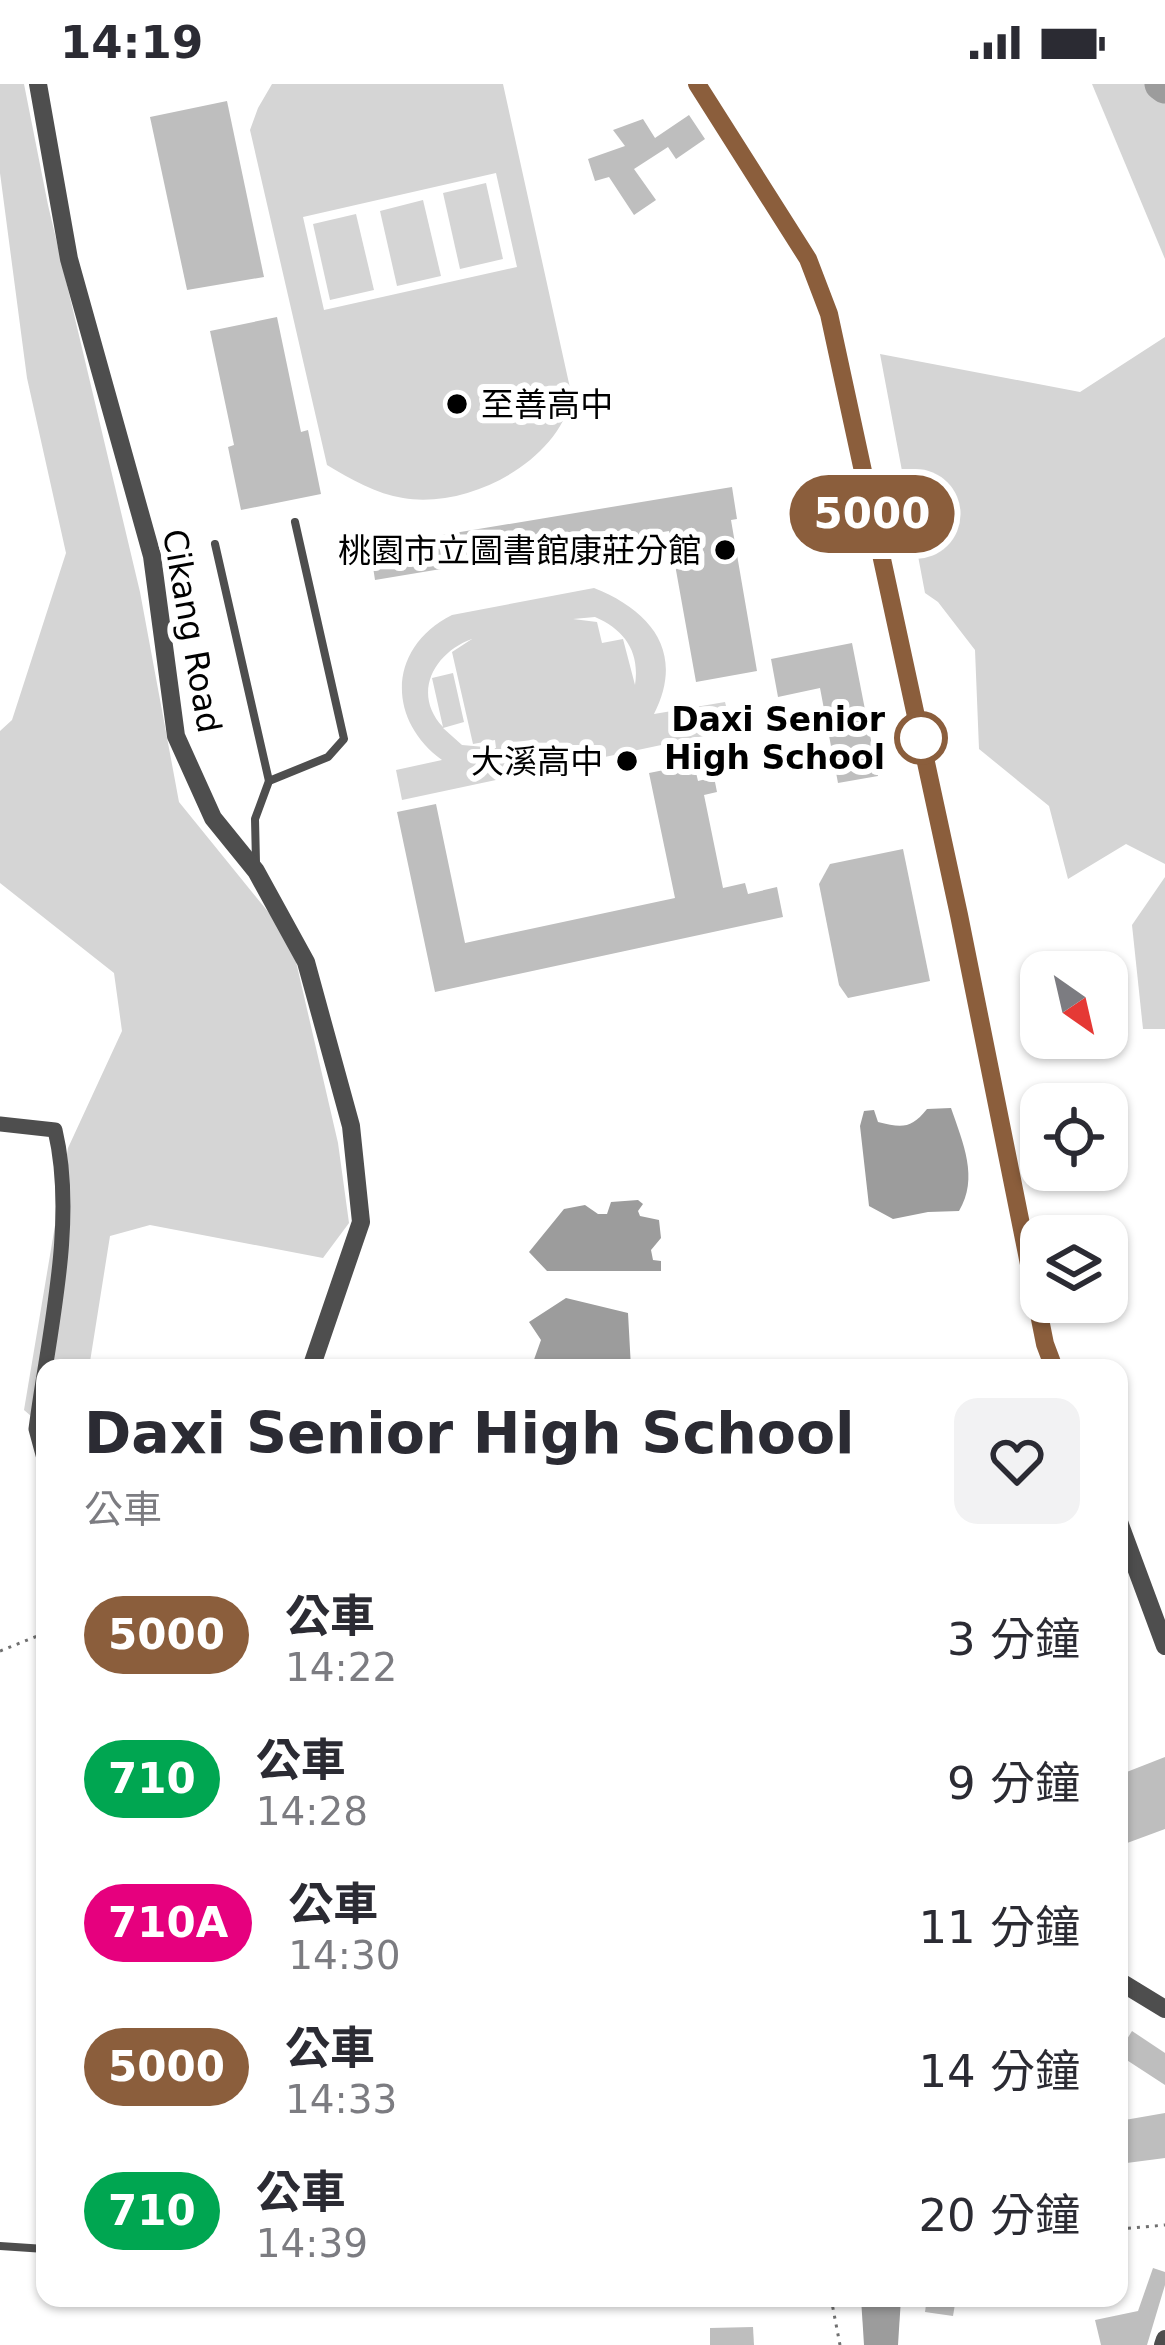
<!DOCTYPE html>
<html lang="zh-TW">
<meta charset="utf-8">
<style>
:root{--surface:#fff;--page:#f2f2f3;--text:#2b2b33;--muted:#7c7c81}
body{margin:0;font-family:"DejaVu Sans","Noto Sans TC",sans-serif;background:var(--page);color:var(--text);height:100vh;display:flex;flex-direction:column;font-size:45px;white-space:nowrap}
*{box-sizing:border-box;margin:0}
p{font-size:39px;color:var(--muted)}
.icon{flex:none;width:66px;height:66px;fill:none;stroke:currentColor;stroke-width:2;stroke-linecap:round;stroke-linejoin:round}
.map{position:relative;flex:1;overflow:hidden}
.drawer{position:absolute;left:36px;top:1275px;width:1092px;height:948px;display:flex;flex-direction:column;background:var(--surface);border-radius:24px;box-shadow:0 3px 9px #0004}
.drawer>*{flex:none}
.badge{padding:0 24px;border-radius:39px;font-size:42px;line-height:78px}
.needle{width:78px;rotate:146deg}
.tools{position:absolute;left:1020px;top:867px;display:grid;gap:24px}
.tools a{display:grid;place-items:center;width:108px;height:108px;border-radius:24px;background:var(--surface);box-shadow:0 3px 9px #0004;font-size:60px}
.map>.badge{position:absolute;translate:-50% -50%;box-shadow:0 0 0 6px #fff}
.round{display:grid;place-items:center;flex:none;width:126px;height:126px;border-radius:24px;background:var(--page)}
.summary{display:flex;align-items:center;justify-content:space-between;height:204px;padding:0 48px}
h1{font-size:57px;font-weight:800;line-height:90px}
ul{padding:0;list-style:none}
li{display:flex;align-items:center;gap:36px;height:144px;padding:0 48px}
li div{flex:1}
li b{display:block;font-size:45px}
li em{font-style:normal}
li .badge{min-width:132px;font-weight:700;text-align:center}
.status{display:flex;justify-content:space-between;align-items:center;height:84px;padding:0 60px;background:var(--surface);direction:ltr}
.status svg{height:33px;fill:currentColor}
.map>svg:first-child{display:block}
.green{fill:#d5d5d5;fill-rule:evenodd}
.water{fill:#9c9c9c}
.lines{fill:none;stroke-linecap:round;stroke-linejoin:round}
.river{stroke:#9c9c9c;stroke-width:33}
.building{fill:#bebebe}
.path{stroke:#707070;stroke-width:3;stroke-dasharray:3 6;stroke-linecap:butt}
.service{stroke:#4e4e4e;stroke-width:8}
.minor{stroke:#4e4e4e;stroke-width:15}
.tertiary{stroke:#4e4e4e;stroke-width:18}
.line-casing{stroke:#fff;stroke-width:27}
.line{stroke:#8b5e3c;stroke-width:18}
.poi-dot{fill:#000;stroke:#fff;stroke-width:4.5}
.stop-dot{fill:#fff;stroke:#8b5e3c;stroke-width:6}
.labels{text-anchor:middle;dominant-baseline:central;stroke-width:12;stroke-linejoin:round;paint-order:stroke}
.poi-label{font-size:33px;fill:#000;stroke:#fff;text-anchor:end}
.street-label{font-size:33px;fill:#000;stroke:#fff}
.stop-label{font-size:33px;font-weight:bold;fill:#000;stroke:#fff;text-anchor:end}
</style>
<div class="status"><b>14:19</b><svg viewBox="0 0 49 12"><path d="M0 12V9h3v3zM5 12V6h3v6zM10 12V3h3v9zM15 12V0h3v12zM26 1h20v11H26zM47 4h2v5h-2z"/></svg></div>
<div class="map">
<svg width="1165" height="2261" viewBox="0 0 1165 2261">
<rect width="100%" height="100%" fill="#fff"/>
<g class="green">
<polygon points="0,0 24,0 48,121 140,508 179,718 291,856 338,1059 349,1139 323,1174 150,1141 110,1152 89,1284 45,1284 45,1344 24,1326 68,1064 122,947 114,889 0,799 0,647 12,636 66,469 27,294 0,89"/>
<path d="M272 0H503L572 313C557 379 468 425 403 414 377 410 350 395 327 381L250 46 258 24ZM496 89 517 183 324 226 303 133Z"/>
<polygon points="1092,0 1165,0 1165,175"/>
<polygon points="486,99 503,175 460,185 443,109"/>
<polygon points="423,116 441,192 397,202 380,127"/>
<polygon points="356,130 374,206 330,216 313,140"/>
<polygon points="1165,253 1165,780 1126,760 1068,795 1049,722 979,665 975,566 938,518 925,509 880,270 1080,308"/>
<path d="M594 504C652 527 685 569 654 630L725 618 732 646 402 716 396 686 442 676C386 635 388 563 452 531ZM595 533C625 546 640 568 635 601L623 555 602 559 597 538 573 535ZM472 555 452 568 473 660 495 656 496 664 462 661 443 644 464 638 453 589 432 594 443 643C411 609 435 568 472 555Z"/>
<polygon points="1165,793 1165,945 1143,945 1132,841"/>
</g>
<g class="water">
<path d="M951 1024C963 1059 979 1094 959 1127L928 1128 893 1135 869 1122 860 1042 864 1027 874 1026 878 1038C902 1044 911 1045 927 1025Z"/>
<polygon points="638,1116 643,1120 638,1127 640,1132 659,1136 661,1154 651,1166 653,1176 661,1177 661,1187 547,1187 529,1168 564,1125 585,1121 598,1130 607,1130 611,1118"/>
<polygon points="566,1214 628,1229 631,1284 531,1284 541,1256 529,1238"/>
<polygon points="861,2214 901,2214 898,2261 864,2261"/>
</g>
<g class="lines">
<polyline class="river" points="1161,0 1165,3"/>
</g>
<g class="building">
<polygon points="227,17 264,193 187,206 150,33"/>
<polygon points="689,31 705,55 676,75 668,63 634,85 656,116 634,131 609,93 595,97 588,75 625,62 613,46 643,35 655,54"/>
<polygon points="277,233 301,348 308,346 321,410 241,426 228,363 234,361 210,247"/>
<polygon points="732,403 737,435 731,436 757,587 696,598 669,447 375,496 370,463"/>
<polygon points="852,559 878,692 838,699 820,604 778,613 771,575"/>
<polygon points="694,680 698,697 714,693 717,708 704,711 723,804 745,799 748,810 777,803 783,833 435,908 397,728 436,720 465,859 675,814 649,689"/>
<polygon points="903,765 930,897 848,914 839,901 819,800 830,780"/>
<polygon points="1165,1673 1165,1745 1119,1762 1119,1691"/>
<polygon points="1132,1947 1165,1969 1165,2001 1119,1971 1119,1950 1127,1955"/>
<polygon points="1165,2029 1165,2074 1119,2080 1119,2037"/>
<polygon points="1153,2184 1165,2188 1165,2201 1147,2261 1101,2261 1095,2236 1138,2227"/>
<polygon points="927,2214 956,2214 953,2232 925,2228"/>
<polygon points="753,2243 754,2261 710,2261 710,2244"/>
</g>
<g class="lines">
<g class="path">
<polyline points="0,1567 45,1549"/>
<polyline points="1119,2145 1165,2141"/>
<polyline points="831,2214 840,2261"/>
</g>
<g class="service">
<polyline points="215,460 269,697"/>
<polyline points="256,779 255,735 269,697 328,673 344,655 295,438"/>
<polyline points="0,2162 45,2165"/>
</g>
<path class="minor" d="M0 1040 55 1046C77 1138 48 1252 36 1345L45 1378"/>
<g class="tertiary">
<polyline points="38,0 69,175 152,472 176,652 213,734 256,787 306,878 351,1042 361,1138 311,1284"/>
<polyline points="697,0 807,175 829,230 959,831 1045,1260 1054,1284"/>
<polyline points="1119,1438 1165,1562"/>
<polyline points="1119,1897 1165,1925"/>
<polyline points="1163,2261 1165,2255"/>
</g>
</g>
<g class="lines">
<g class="line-casing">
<polyline id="line" points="697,0 808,175 829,230 959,831 1045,1260 1054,1284"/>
</g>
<use href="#line" class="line"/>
</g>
<g class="poi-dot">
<circle cx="457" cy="320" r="12"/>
<circle cx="725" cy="466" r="12"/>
<circle cx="627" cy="677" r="12"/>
</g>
<circle class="stop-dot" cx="921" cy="654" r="24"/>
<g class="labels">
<g class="poi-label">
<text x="481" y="320" text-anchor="start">至善高中</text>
<text x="701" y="466">桃園市立圖書館康莊分館</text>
<text x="603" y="677">大溪高中</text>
</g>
<g class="street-label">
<text transform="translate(192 547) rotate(80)">Cikang Road</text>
</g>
<g class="stop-label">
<text x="885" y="635">Daxi Senior<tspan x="885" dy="38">High School</tspan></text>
</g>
</g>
</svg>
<div class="tools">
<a><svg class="needle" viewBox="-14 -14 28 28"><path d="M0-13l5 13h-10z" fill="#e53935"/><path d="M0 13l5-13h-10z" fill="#7c7c81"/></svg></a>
<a><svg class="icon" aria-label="locate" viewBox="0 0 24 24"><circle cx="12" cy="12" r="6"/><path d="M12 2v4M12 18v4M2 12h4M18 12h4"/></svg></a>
<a><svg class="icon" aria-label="layers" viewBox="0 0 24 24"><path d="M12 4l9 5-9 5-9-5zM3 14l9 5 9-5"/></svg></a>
</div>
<b class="badge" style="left:872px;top:430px;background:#8b5e3c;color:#fff">5000</b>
<section class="drawer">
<div class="summary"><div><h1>Daxi Senior High School</h1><p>公車</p></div><a class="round"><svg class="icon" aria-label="heart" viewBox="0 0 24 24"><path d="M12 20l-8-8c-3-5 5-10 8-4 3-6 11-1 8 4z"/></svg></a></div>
<ul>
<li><span class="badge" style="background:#8b5e3c;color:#fff">5000</span><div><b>公車</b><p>14:22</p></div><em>3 分鐘</em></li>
<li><span class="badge" style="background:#00a651;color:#fff">710</span><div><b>公車</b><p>14:28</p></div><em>9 分鐘</em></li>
<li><span class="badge" style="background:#e6007e;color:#fff">710A</span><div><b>公車</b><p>14:30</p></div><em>11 分鐘</em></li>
<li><span class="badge" style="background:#8b5e3c;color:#fff">5000</span><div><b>公車</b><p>14:33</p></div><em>14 分鐘</em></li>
<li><span class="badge" style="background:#00a651;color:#fff">710</span><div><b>公車</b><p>14:39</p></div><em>20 分鐘</em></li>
</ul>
</section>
</div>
